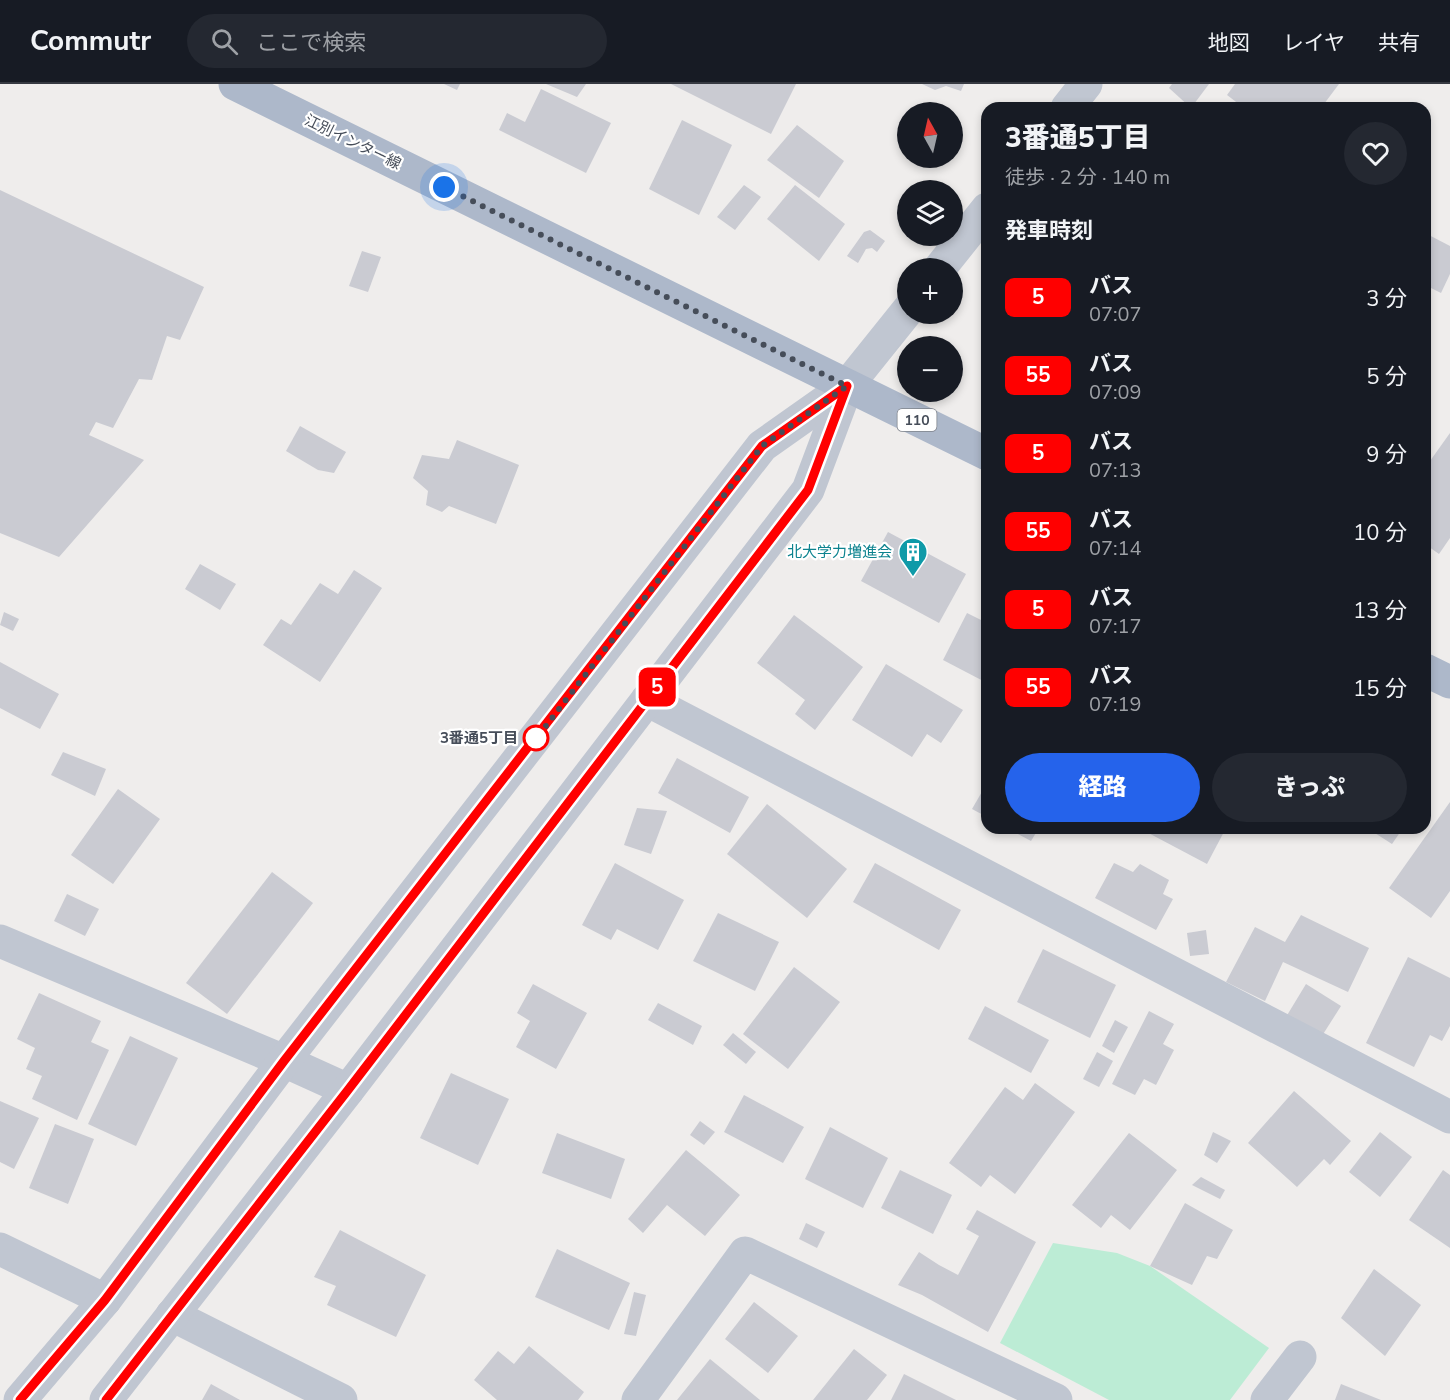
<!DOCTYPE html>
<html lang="ja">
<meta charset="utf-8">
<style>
:root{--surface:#171b24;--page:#242831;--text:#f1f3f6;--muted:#9ea1a6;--line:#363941;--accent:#2563eb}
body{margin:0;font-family:"Nunito Sans","Noto Sans JP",sans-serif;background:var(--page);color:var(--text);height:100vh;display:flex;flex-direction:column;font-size:22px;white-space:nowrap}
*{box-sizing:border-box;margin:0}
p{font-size:20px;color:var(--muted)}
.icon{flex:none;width:33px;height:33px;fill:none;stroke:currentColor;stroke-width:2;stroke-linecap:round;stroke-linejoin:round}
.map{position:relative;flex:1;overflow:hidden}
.sheet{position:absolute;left:981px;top:18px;width:450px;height:732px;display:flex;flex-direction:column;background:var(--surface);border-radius:18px;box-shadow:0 3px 9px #0003}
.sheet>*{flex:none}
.badge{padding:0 12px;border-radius:9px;font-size:21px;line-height:39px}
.needle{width:39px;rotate:352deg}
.fabs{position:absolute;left:897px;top:18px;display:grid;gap:12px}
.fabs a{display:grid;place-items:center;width:66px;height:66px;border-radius:50%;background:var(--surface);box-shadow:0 3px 9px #0003;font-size:30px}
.you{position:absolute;width:30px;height:30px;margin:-15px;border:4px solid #fff;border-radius:50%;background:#1a73e8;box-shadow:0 0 0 9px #1a73e833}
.map>.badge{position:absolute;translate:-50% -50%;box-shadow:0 0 0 3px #fff}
h2{padding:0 24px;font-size:22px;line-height:54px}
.round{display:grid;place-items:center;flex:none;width:63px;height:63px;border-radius:32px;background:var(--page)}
.summary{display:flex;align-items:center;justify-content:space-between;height:102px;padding:0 24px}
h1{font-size:28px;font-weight:800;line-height:45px}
.button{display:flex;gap:12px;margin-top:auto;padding:12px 24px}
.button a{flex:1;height:69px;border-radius:36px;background:var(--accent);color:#fff;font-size:24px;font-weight:800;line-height:69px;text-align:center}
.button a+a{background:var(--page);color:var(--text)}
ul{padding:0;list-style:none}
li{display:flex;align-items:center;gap:18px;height:78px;padding:0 24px}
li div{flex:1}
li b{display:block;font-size:22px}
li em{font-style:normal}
li .badge{min-width:66px;font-weight:700;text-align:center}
header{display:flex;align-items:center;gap:36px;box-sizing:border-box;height:84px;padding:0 30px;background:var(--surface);border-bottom:2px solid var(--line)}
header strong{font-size:28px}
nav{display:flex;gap:33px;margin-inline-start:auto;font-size:21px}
.search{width:420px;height:54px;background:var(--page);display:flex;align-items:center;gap:15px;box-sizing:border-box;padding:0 21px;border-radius:33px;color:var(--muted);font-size:22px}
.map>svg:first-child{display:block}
.green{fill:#bcecd5}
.building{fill:#cacbd2}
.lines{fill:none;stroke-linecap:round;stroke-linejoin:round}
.minor{stroke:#c0c6d1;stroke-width:33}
.major{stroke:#adb8ca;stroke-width:33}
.line-casing{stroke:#fff;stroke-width:14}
.line{stroke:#f00;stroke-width:9}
.walk{stroke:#464d59;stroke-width:6;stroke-dasharray:0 10.8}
.stop-dot{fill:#fff;stroke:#f00;stroke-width:3}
.labels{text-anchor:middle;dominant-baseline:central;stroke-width:4.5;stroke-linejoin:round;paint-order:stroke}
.shield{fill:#fff;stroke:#7e828b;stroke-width:1.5}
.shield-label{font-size:14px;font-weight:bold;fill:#464d59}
.street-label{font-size:15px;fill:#464d59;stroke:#fff}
.culture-label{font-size:15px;fill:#0d838f;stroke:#fff;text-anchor:end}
.stop-label{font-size:15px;font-weight:bold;fill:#464d59;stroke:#fff;text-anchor:end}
</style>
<header>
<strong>Commutr</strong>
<div class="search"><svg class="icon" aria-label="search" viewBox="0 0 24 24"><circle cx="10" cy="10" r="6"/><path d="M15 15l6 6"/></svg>ここで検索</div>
<nav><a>地図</a><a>レイヤ</a><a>共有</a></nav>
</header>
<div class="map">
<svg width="1450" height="1316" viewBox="0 0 1450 1316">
<rect width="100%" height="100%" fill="#efedec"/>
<polygon class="green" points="1053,1159 1117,1169 1150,1182 1269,1264 1230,1316 1109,1316 1000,1259"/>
<g class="building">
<polygon points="444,0 460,0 457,6"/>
<polygon points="546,0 586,0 577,13"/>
<polygon points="671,0 796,0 771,50"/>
<polygon points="922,0 964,0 961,7 946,2 935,6"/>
<polygon points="1172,0 1209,0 1191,24 1169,4"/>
<polygon points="1235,0 1339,0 1321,24 1244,24 1227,11"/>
<polygon points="541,5 611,39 586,89 499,46 507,29 525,38"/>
<polygon points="682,36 732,61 699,131 649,105"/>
<polygon points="797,41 844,77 819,114 767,76"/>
<polygon points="744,101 761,113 735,146 717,133"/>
<polygon points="795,101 845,140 819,177 767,135"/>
<polygon points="0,106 204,203 180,256 167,252 152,296 139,295 113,344 96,338 89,351 144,376 59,473 0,449"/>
<polygon points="870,146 885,157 877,168 872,164 866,165 858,179 847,172 864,148"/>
<polygon points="1425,149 1450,162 1450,190 1441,209 1425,201"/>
<polygon points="362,167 381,173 368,208 349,202"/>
<polygon points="300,342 346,368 334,389 318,386 286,367"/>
<polygon points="1450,349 1450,454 1439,470 1425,460 1425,384"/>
<polygon points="457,356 519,381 496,440 449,422 442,428 426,421 428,407 413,394 422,371 449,375"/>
<polygon points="888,448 966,490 939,539 861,497"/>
<polygon points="200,480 236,500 220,526 185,505"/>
<polygon points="354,486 382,504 320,598 263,561 281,535 291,541 320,499 338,510"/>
<polygon points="4,528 19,535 13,547 0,541"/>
<polygon points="967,529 987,539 987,599 943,576"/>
<polygon points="794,531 863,583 815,646 795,630 805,616 757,579"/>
<polygon points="0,578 59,610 40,645 0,624"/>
<polygon points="886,580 963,626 941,659 927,650 912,673 852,636"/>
<polygon points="63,668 106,685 95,712 51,691"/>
<polygon points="677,674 749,713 730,749 658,709"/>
<polygon points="987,699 987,733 972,725"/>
<polygon points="118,705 160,735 113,800 71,771"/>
<polygon points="1450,718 1450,807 1431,834 1389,804"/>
<polygon points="767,720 847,785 807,834 727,770"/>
<polygon points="637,724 667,727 651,770 624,761"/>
<polygon points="1007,744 1039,744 1031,757"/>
<polygon points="1139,744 1226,744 1207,780"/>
<polygon points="1367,744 1403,744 1392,760"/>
<polygon points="615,779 684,816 658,866 617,845 611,856 582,841"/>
<polygon points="875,779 961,826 939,866 853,818"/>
<polygon points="1114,779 1133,788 1140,780 1169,796 1163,810 1173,815 1156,846 1095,814"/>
<polygon points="272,788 313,819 227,930 186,899"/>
<polygon points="67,810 99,825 85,852 54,837"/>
<polygon points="718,829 779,858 755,907 693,877"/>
<polygon points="1301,831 1369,864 1348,908 1283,878 1265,917 1226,898 1255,843 1285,858"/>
<polygon points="1206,846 1209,870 1190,872 1187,849"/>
<polygon points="1043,865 1116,901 1090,954 1017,918"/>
<polygon points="1408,873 1450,894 1450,942 1442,957 1430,951 1414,983 1366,959"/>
<polygon points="794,883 840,918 788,985 743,950"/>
<polygon points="533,900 587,929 556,985 516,963 530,937 517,929"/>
<polygon points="1306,900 1341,922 1320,955 1286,933"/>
<polygon points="39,909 101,937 91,958 109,966 77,1036 32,1015 42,992 26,985 35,964 17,955"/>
<polygon points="658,919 702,942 693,961 648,936"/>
<polygon points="985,922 1049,956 1031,989 968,955"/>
<polygon points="1149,927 1174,940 1163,960 1174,966 1156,1001 1144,995 1135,1011 1112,1000"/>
<polygon points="1115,936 1128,943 1114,969 1102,962"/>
<polygon points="733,949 756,968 746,980 723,961"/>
<polygon points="130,952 178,974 136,1062 88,1040"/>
<polygon points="1097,968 1113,977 1099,1003 1083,995"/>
<polygon points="451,989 509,1015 478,1081 420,1054"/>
<polygon points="1035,999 1075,1028 1015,1110 990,1091 981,1103 949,1079 1005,1003 1023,1016"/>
<polygon points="1294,1007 1351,1057 1330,1081 1324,1075 1297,1103 1248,1059"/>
<polygon points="744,1011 804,1043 783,1079 724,1048"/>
<polygon points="0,1017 39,1034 14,1085 0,1078"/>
<polygon points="700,1037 715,1048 704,1061 690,1051"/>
<polygon points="55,1040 94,1055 68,1120 29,1104"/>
<polygon points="830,1043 888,1074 863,1124 805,1095"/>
<polygon points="1213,1048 1231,1057 1217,1079 1204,1071"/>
<polygon points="1380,1048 1412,1073 1380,1113 1349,1088"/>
<polygon points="557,1049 625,1075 611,1115 542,1089"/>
<polygon points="1129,1049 1177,1086 1130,1146 1111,1131 1101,1144 1072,1121"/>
<polygon points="686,1066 740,1111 705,1152 667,1121 643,1149 628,1135"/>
<polygon points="900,1086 952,1111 933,1150 881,1124"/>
<polygon points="1443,1086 1450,1091 1450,1164 1409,1136"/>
<polygon points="1201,1093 1225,1106 1220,1115 1192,1101"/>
<polygon points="1185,1119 1233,1146 1217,1175 1207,1172 1192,1201 1150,1182"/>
<polygon points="977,1126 1036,1158 988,1248 922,1211 898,1201 919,1168 939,1181 928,1199 939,1181 958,1191 979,1152 966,1145"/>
<polygon points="806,1139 825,1148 817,1164 799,1155"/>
<polygon points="340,1146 426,1191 396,1253 327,1221 336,1202 314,1193"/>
<polygon points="557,1165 630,1199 609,1246 535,1213"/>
<polygon points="1374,1185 1421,1221 1385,1272 1341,1234"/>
<polygon points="634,1208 646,1211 636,1252 624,1250"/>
<polygon points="754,1218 798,1252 768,1289 725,1255"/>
<polygon points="529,1262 584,1308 578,1316 497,1316 474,1296 498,1267 514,1280"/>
<polygon points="854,1265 887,1291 867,1316 813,1316"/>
<polygon points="710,1275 760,1316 677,1316"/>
<polygon points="904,1290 956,1316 891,1316"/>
<polygon points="211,1300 240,1316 202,1316"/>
<polygon points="1341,1300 1381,1316 1335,1316"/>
</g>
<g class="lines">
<g class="minor">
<polyline points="1067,24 1086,0"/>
<polyline points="940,184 987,125"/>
<polyline points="647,616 1450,1033"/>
<polyline points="0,857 284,977 348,1006"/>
<polyline points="0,1165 105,1216"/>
<polyline points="172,1231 341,1316"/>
<polyline points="20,1316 105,1216 284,977 762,362 847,302 908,226"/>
<polyline points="106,1316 348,1006 808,406 847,302"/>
<polyline points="638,1316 745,1169 1056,1316"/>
<polyline points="1267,1316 1300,1273"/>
</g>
<g class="major">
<polyline points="235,0 987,370"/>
<polyline points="1425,586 1450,598"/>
</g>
</g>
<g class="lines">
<g class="line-casing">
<polyline id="line" points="20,1316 105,1216 284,977 762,362 847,302 808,406 348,1006 106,1316"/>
</g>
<use href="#line" class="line"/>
<polyline class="walk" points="444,103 847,302 762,362 532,660 536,654"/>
</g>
<defs>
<g id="building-pin" transform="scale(1.5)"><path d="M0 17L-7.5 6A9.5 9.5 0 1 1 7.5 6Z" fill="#0f9aa8" stroke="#fff"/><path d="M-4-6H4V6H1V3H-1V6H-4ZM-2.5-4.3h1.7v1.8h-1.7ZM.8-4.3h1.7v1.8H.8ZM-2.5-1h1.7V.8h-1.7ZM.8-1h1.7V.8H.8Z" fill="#fff"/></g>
</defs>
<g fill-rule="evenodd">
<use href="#building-pin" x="913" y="468"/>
</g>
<circle class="stop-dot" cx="536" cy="654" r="12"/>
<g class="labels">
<rect class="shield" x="897.5" y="325" width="39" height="22" rx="4.5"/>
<g class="shield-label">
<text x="917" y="336">110</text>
</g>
<g class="street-label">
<text transform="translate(353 58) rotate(26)">江別インター線</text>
</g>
<g class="culture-label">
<text x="892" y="468">北大学力増進会</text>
</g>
<g class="stop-label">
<text x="518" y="654">3番通5丁目</text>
</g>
</g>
</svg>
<div class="fabs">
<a><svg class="needle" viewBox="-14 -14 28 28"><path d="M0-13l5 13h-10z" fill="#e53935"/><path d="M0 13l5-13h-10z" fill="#9ea1a6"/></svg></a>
<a><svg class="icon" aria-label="layers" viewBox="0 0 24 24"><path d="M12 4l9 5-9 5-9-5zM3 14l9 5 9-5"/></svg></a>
<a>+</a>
<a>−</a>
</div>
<div class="you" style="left:444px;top:103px"></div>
<b class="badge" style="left:657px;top:603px;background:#f00;color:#fff">5</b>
<section class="sheet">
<div class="summary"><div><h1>3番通5丁目</h1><p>徒歩 · 2 分 · 140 m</p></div><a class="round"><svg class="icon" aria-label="heart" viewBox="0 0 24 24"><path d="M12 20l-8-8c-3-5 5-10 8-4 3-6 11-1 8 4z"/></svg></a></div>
<h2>発車時刻</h2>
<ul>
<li><span class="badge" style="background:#f00;color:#fff">5</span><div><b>バス</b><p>07:07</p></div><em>3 分</em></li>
<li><span class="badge" style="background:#f00;color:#fff">55</span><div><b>バス</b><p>07:09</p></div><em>5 分</em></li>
<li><span class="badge" style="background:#f00;color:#fff">5</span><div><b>バス</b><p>07:13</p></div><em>9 分</em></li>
<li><span class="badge" style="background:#f00;color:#fff">55</span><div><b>バス</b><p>07:14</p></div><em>10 分</em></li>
<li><span class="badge" style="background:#f00;color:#fff">5</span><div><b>バス</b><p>07:17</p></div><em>13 分</em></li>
<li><span class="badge" style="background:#f00;color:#fff">55</span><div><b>バス</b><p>07:19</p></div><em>15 分</em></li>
</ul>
<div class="button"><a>経路</a><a>きっぷ</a></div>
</section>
</div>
